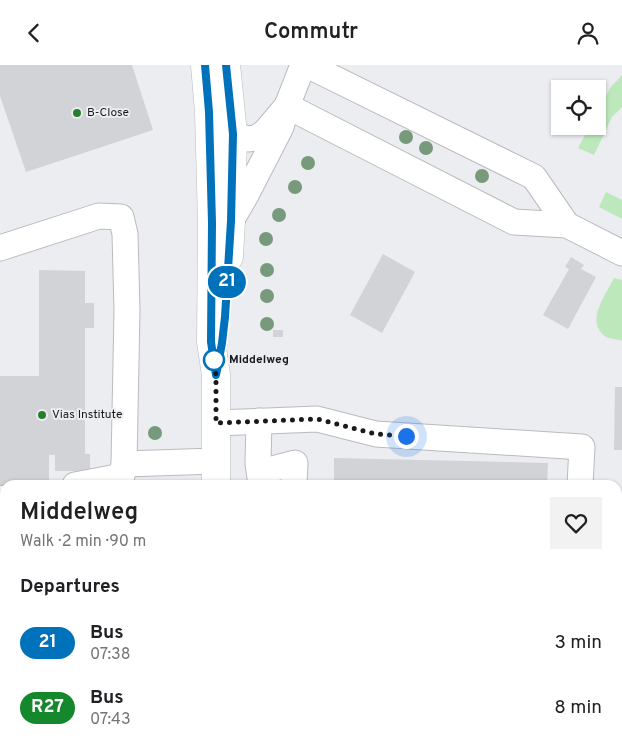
<!DOCTYPE html>
<meta charset="utf-8">
<style>
:root{--surface:#fff;--page:#f2f2f2;--text:#202124;--muted:#757577}
body{margin:0;font-family:Overpass,sans-serif;background:var(--page);color:var(--text);height:100vh;display:flex;flex-direction:column;font-size:19px;white-space:nowrap}
*{box-sizing:border-box;margin:0}
p{font-size:16px;color:var(--muted)}
.icon{flex:none;width:28px;height:28px;fill:none;stroke:currentColor;stroke-width:2;stroke-linecap:round;stroke-linejoin:round}
.map{position:relative;flex:1;overflow:hidden}
.sheet{position:absolute;left:0px;top:415px;width:622px;height:271px;display:flex;flex-direction:column;background:var(--surface);border-radius:15px 15px 0 0;box-shadow:0 1px 4px #0004}
.sheet>*{flex:none}
.badge{padding:0 10px;border-radius:16px;font-size:18px;line-height:32px}
.tools{position:absolute;left:551px;top:15px;display:grid;gap:10px}
.tools a{display:grid;place-items:center;width:55px;height:55px;border-radius:0px;background:var(--surface);box-shadow:0 1px 4px #0004;font-size:25px}
.you{position:absolute;width:25px;height:25px;margin:-12px;border:4px solid #fff;border-radius:50%;background:#1a73e8;box-shadow:0 0 0 8px #1a73e833}
.map>.badge{position:absolute;translate:-50% -50%;box-shadow:0 0 0 2px #fff}
h2{padding:0 20px;font-size:19px;line-height:45px}
.round{display:grid;place-items:center;flex:none;width:52px;height:52px;border-radius:0px;background:var(--page)}
.head{display:flex;align-items:center;justify-content:space-between;height:85px;padding:0 20px}
h1{font-size:24px;font-weight:600;line-height:38px}
ul{padding:0;list-style:none}
li{display:flex;align-items:center;gap:15px;height:65px;padding:0 20px}
li div{flex:1}
li b{display:block;font-size:19px}
li em{font-style:normal}
li .badge{min-width:55px;font-weight:700;text-align:center}
header{display:flex;justify-content:space-between;align-items:center;height:65px;padding:0 20px;background:var(--surface);font-size:22px;font-weight:600}
.map>svg:first-child{display:block}
.green{fill:#bde8bc}
.building{fill:#d2d3d6}
.lines{fill:none;stroke-linecap:round;stroke-linejoin:round}
.minor-casing{stroke:#babbbf;stroke-width:27}
.major-casing{stroke:#babbbf;stroke-width:29}
.minor{stroke:#fff;stroke-width:25}
.major{stroke:#fff;stroke-width:28}
.tree{fill:#77997c}
.line-casing{stroke:#fff;stroke-width:11}
.line{stroke:#0072bc;stroke-width:8}
.walk{stroke:#19191b;stroke-width:5;stroke-dasharray:0 9}
.poi-dot{fill:#267f2e;stroke:#ecedf1;stroke-width:2}
.stop-dot{fill:#fff;stroke:#0072bc;stroke-width:2.5}
.labels{text-anchor:middle;dominant-baseline:central;stroke-width:4;stroke-linejoin:round;paint-order:stroke}
.poi-label{font-size:12px;fill:#19191b;stroke:#ecedf1;text-anchor:start}
.stop-label{font-size:12px;font-weight:bold;fill:#19191b;stroke:#ecedf1;text-anchor:start}
</style>
<header><svg class="icon" aria-label="back" viewBox="0 0 24 24"><path d="M15 5l-7 7 7 7"/></svg>Commutr<svg class="icon" aria-label="person" viewBox="0 0 24 24"><circle cx="12" cy="8" r="4"/><path d="M4 21q1-7 8-7t8 7"/></svg></header>
<div class="map">
<svg width="622" height="686" viewBox="0 0 622 686">
<rect width="100%" height="100%" fill="#ecedf1"/>
<g class="green">
<polygon points="622,10 622,42 612,52 594,90 578,83 590,61 598,61 598,46 610,23"/>
<polygon points="606,127 622,135 622,154 599,142"/>
<path d="M614 213 622 215V276C617 274 610 274 606 272 584 256 606 230 614 213Z"/>
</g>
<g class="building">
<polygon points="0,0 132,0 153,65 26,107 0,31"/>
<polygon points="383,189 415,207 382,268 350,250"/>
<polygon points="571,192 584,200 581,204 596,212 568,264 543,250 569,204 565,202"/>
<polygon points="39,205 85,206 85,238 94,238 94,263 85,263 85,389 90,389 90,406 55,406 55,390 49,390 49,420 5,420 5,421 0,421 0,311 39,311"/>
<rect x="273" y="265" width="10" height="7"/>
<polygon points="615,322 622,322 622,385 614,385"/>
<polygon points="334,393 548,398 547,420 334,420"/>
<polygon points="5,466 5,630 0,621 0,467"/>
<polygon points="618,570 622,570 622,686 251,686 251,681 618,681"/>
<rect x="147" y="681" width="24" height="5"/>
</g>
<g class="lines">
<g class="minor-casing">
<g id="minor">
<polyline points="307,0 534,112 567,160"/>
<polyline points="218,56 233,69 248,74 256,73 265,67 287,41 514,157 567,160 622,188"/>
<polyline points="231,156 246,130 281,62 287,41 303,0"/>
<polyline points="0,183 99,151 121,152 125,169 127,245 124,399 122,411 75,420"/>
<polyline points="259,356 258,398 261,420"/>
<polyline points="216,358 317,354 376,369 582,382 580,420"/>
<polyline points="124,399 216,396"/>
<polyline points="260,407 295,398 294,420"/>
<polyline points="0,434 5,433"/>
<polyline points="618,532 622,533"/>
</g>
</g>
<g class="major-casing">
<g id="major">
<polyline points="205,0 209,47 212,158 211,277 216,310 216,420"/>
<polyline points="226,0 233,69 231,156 229,192"/>
<polyline points="216,686 216,681"/>
</g>
</g>
<use href="#minor" class="minor"/>
<use href="#major" class="major"/>
</g>
<g class="tree">
<circle cx="406" cy="72" r="7"/>
<circle cx="426" cy="83" r="7"/>
<circle cx="308" cy="98" r="7"/>
<circle cx="482" cy="111" r="7"/>
<circle cx="295" cy="122" r="7"/>
<circle cx="279" cy="150" r="7"/>
<circle cx="266" cy="174" r="7"/>
<circle cx="267" cy="205" r="7"/>
<circle cx="267" cy="231" r="7"/>
<circle cx="267" cy="259" r="7"/>
<circle cx="155" cy="368" r="7"/>
</g>
<g class="lines">
<g class="line-casing">
<polyline id="line" points="205,0 209,47 212,158 211,277 216,310 222,278 225,252 231,156 233,69 226,0"/>
</g>
<use href="#line" class="line"/>
<polyline class="walk" points="214,295 213,293 216,310 216,358 317,354 376,369 406,371"/>
</g>
<g class="poi-dot">
<circle cx="77" cy="48" r="5"/>
<circle cx="42" cy="350" r="5"/>
</g>
<circle class="stop-dot" cx="214" cy="295" r="10"/>
<g class="labels">
<g class="poi-label">
<text x="87" y="48">B-Close</text>
<text x="52" y="350">Vias Institute</text>
</g>
<g class="stop-label">
<text x="229" y="295">Middelweg</text>
</g>
</g>
</svg>
<div class="tools">
<a><svg class="icon" aria-label="locate" viewBox="0 0 24 24"><circle cx="12" cy="12" r="6"/><path d="M12 2v4M12 18v4M2 12h4M18 12h4"/></svg></a>
</div>
<div class="you" style="left:406px;top:371px"></div>
<b class="badge" style="left:227px;top:217px;background:#0072bc;color:#fff">21</b>
<section class="sheet">
<div class="head"><div><h1>Middelweg</h1><p>Walk · 2 min · 90 m</p></div><a class="round"><svg class="icon" aria-label="heart" viewBox="0 0 24 24"><path d="M12 20l-8-8c-3-5 5-10 8-4 3-6 11-1 8 4z"/></svg></a></div>
<h2>Departures</h2>
<ul>
<li><span class="badge" style="background:#0072bc;color:#fff">21</span><div><b>Bus</b><p>07:38</p></div><em>3 min</em></li>
<li><span class="badge" style="background:#15882e;color:#fff">R27</span><div><b>Bus</b><p>07:43</p></div><em>8 min</em></li>
</ul>
</section>
</div>
